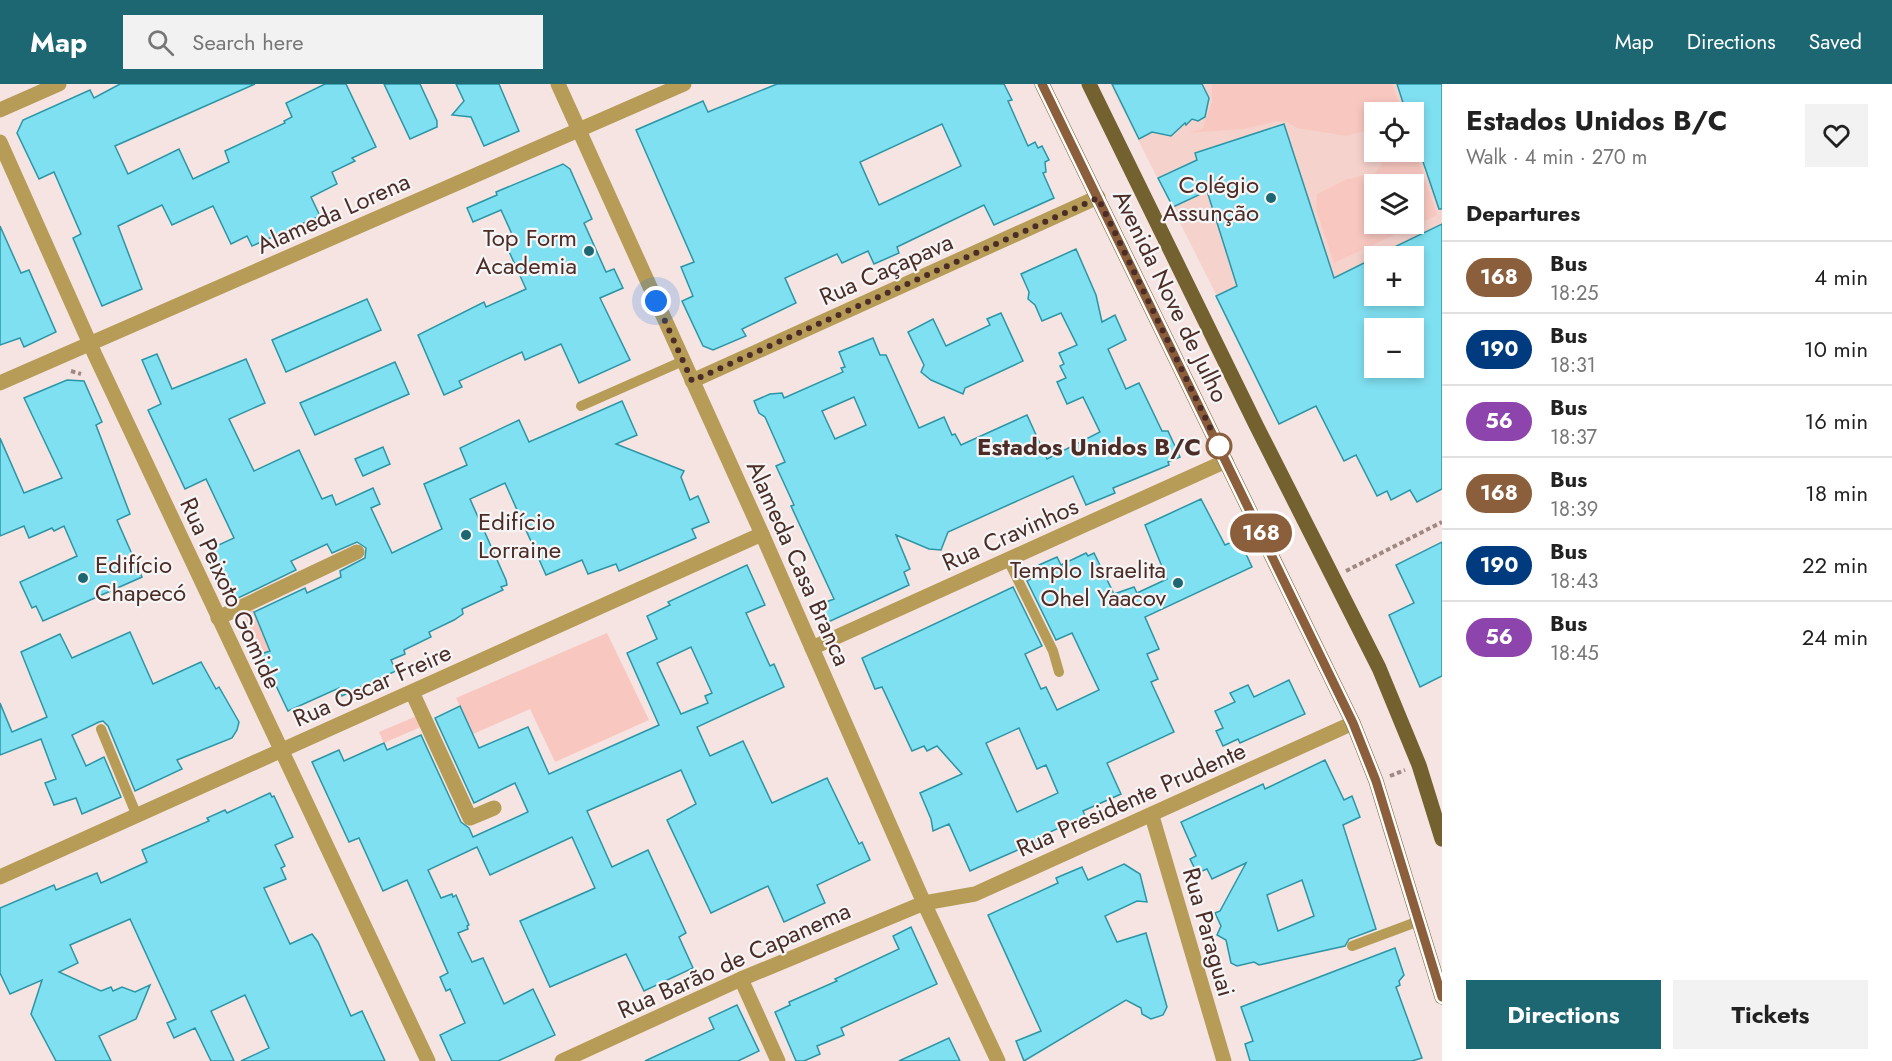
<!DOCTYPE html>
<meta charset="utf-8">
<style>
:root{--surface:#fff;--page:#f2f2f2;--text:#222;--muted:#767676;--line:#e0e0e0;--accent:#1c6772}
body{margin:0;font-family:Jost,sans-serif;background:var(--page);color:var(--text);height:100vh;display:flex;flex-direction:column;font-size:22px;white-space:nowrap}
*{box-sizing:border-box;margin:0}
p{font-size:20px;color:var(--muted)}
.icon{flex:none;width:33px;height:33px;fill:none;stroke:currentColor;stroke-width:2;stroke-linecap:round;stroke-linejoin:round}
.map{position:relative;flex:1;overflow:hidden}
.details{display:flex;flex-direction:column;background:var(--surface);width:450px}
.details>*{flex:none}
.badge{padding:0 12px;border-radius:20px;font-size:21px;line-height:39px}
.tools{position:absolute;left:1364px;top:18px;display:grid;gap:12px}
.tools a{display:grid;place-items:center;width:60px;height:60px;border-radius:0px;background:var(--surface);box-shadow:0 3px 9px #0003;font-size:30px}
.you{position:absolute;width:30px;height:30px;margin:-15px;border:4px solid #fff;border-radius:50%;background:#1a73e8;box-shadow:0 0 0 9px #1a73e833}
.map>.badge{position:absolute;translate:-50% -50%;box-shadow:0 0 0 3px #fff}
h2{padding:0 24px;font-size:22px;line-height:54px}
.round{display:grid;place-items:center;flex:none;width:63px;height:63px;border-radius:0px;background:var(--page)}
.overview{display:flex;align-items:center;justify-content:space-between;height:102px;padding:0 24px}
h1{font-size:28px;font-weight:700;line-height:45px}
.button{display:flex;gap:12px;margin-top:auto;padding:12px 24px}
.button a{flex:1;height:69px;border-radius:0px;background:var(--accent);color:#fff;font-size:24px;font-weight:700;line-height:69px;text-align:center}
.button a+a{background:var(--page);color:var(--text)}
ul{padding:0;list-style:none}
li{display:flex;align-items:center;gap:18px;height:72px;padding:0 24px;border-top:2px solid var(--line)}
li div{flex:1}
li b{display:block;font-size:22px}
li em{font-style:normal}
li .badge{min-width:66px;font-weight:700;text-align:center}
header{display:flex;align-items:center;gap:36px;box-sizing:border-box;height:84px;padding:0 30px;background:var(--accent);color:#fff}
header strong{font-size:28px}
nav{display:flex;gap:33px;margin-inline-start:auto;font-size:21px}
.search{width:420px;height:54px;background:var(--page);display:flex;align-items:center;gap:15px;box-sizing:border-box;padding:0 21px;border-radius:0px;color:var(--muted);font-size:22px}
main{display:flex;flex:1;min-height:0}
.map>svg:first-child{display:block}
.built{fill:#f6d2cc;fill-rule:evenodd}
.green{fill:#f8c8c0;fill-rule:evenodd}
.building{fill:#7fe0f1;stroke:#2c95a5;stroke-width:1.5;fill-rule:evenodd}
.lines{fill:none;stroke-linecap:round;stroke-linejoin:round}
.path{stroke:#a08884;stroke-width:4;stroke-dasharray:4.5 3;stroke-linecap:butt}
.service{stroke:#b69c57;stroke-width:10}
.minor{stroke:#b69c57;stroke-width:15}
.tertiary{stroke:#b69c57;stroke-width:15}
.primary{stroke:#736130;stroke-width:15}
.line-casing{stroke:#fff;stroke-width:14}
.line{stroke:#8b5e3c;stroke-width:9}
.walk{stroke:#4b2c27;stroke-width:6;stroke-dasharray:0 10.8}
.poi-dot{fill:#1c6772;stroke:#f5f5f5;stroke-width:2}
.stop-dot{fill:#fff;stroke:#8b5e3c;stroke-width:3}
.labels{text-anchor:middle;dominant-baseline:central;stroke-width:4.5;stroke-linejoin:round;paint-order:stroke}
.poi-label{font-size:24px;fill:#4b2c27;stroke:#f5f5f5;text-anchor:end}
.street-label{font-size:24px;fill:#4b2c27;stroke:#f5f5f5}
.stop-label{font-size:24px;font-weight:bold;fill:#4b2c27;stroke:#f5f5f5;text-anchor:end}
</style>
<header>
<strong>Map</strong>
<div class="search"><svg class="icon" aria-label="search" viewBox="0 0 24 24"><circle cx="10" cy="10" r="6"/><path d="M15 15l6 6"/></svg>Search here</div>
<nav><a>Map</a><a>Directions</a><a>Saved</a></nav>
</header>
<main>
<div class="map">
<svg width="1442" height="977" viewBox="0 0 1442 977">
<rect width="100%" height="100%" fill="#f5e4e1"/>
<path class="built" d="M1110 0H1397L1406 28H1374V68H1413V48L1442 127V140L1233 244ZM1374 100H1413V140H1374Z"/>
<g class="green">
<polygon points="1212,0 1392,0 1402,28 1374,28 1374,44 1346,52 1297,44 1287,38 1277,37 1243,45 1189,49 1203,44 1212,18"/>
<path d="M1413 60 1437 131 1334 179 1316 125 1317 110 1347 95 1375 89 1391 68H1413ZM1374 100H1413V140H1374Z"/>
<polygon points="253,525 264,546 261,548 273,565 261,570 243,530"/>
<polygon points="607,549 649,636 555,678 530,625 473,650 456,614"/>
<polygon points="419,631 423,642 384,659 379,648"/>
</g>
<g class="building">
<polygon points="120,0 255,0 115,62 128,90 179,65 193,95 229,78 225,67 285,39 284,37 292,33 286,19 325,0 346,0 376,63 352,74 355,77 332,88 337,100 311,113 320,132 252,162 247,152 231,160 213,122 172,141 162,121 118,142 142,205 102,222 73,154 81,150 54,88 39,95 17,49 23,36 90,6 94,14"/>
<polygon points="384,0 420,0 437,37 437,43 410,55"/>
<polygon points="456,0 499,0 519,47 484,62 471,33 452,31 464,17"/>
<path d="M777 0H1004L1012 16 1008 17 1028 62 1035 58 1038 64 1042 62 1049 76 1045 78 1046 88 1043 89 1054 114 994 141 984 121 897 163 899 169 874 180 868 167 842 179 837 170 785 194 796 219 742 245 746 252 713 266 703 262 682 217 693 212 681 183 694 178 636 46 703 17 708 28ZM942 40 961 82 879 121 860 78Z"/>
<polygon points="1112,0 1202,0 1209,14 1205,33 1198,37 1192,35 1186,41 1185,39 1171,52 1152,48 1139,55"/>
<polygon points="1397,0 1442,0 1442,125 1439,125 1413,48 1413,28 1406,28"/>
<path d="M1284 40 1334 194 1374 174V212H1413V172H1376L1442 140V405L1417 418 1410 406 1391 416 1387 407 1377 412 1356 371 1344 377 1316 322 1279 340 1216 212 1237 202 1207 107 1173 123 1158 94 1197 76 1195 69ZM1374 244H1413V284H1374Z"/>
<polygon points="563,80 570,85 592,135 584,139 606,188 614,185 623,204 600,214 630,276 579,299 561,260 525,276 522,268 459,297 462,303 444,311 418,251 484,218 486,223 526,205 507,163 516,159 501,126 473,138 467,124 497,111 496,108"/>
<polygon points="0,142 21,189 29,186 56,248 24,263 20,254 0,261"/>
<path d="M1076 165 1096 211 1102 238 1115 231 1126 256 1108 265 1126 305 1139 299 1162 347H1168L1180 373 1168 378 1169 381 1113 404 1115 409 1086 421 1073 392 948 448 941 466 929 465 896 451 910 485 904 488 909 501 826 539 818 521 834 515 791 422 794 421 776 382 785 378 765 333 759 329 754 317 770 310 782 309 784 314 843 288 841 284 845 283 839 268 873 254 880 271H886L919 344 944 333 952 351 955 350 961 361 1027 331 1047 375 1100 348 1083 313 1067 320 1057 298 1066 294 1060 282 1064 280 1059 269 1077 261 1061 229 1042 237 1035 221 1028 215 1029 208 1021 190ZM854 313 866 341 835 355 822 327Z"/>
<polygon points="367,215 381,246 286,288 272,256"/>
<polygon points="1001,229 1023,277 965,304 963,310 931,296 921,288 924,281 908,248 933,235 946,262 990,241 987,235"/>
<polygon points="157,270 172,305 246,275 265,319 229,335 254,387 299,366 322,415 332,411 336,421 373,404 380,420 371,424 392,469 442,445 424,400 467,381 460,364 519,336 529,358 622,317 637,351 616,360 684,387 681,393 690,416 698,412 709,438 692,445 696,454 619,487 616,480 588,490 582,476 546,491 505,399 470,415 506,496 507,501 501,503 503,506 462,525 463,530 454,536 429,548 431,553 404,566 405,570 391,576 396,587 342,612 339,604 288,627 261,570 270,567 254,528 305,504 307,509 341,493 340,487 365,474 366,464 357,458 332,469 327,460 291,477 296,486 236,515 212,464 234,454 206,395 185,405 148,326 161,320 142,276"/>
<polygon points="395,278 409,310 315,351 300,319"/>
<polygon points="67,296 84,297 102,338 96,341 130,430 117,436 142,493 43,537 36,522 32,524 20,498 77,472 64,442 54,447 52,444 29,454 24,442 0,452 0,354 24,409 62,394 24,314"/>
<polygon points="383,363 390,380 363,392 355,375"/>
<path d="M1201 415 1225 461 1239 455 1252 483 1145 533 1159 565 1147 570 1158 595 1151 598 1174 648 1107 679 1121 710 1083 727 1085 732 1050 748 1052 751 970 787 949 740 933 747 931 735 920 709 962 690 937 662 927 667 924 662 912 667 882 603 875 605 862 574 1013 503 1042 562 1025 570 1041 605 1046 603 1057 626 1099 606 1072 549 1056 556 1027 497 1042 488 1039 481 1057 473 1061 481 1086 469 1088 472 1094 469 1114 510 1134 503 1137 509 1167 495 1145 441ZM1019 644 1037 685 1046 681 1058 709 1017 728 986 659Z"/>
<polygon points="1442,458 1442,592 1420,603 1389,531 1414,519 1396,481"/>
<path d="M747 481 765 521 746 529 770 582 774 580 784 603 697 643 710 672 743 657 772 719 827 694 859 760 862 758 870 776 817 801 825 819 784 838 768 802 711 829 667 736 696 720 681 686 587 727 612 783 648 766 686 849 679 853 693 884 644 907 626 870 550 903 520 837 595 804 572 753 490 791 477 763 428 786 441 814 452 810 453 813 456 811 469 841 467 842 468 845 458 849 472 878 483 874 504 920 533 905 555 951 498 977H452L440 951 465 939 450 905 446 907 440 893 448 889 407 796 383 807 359 754 349 758 312 678 339 666 344 677 384 659 387 666 421 651 461 738 469 744 473 753 528 728 515 699 474 719 435 634 460 622 479 664 528 643 549 690 659 641 627 569 657 555 647 532 670 521 668 518ZM691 563 712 609 705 612 708 619 681 630 657 579Z"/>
<polygon points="130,548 153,600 201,578 216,605 219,603 239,638 237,646 232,654 177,676 182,685 135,707 108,642 103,637 99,638 72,651 86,682 104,673 121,713 82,730 76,714 54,721 45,699 56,695 41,655 0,671 0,619 12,648 47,633 21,568 60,550 72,574"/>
<polygon points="1289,596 1305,630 1240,659 1238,655 1223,662 1216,647 1223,644 1215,627 1235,618 1230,609 1248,601 1254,613"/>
<path d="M1325 676 1344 716 1352 712 1360 733 1343 741 1376 845 1349 855 1345 862 1259 881 1254 878 1237 882 1231 879 1226 856 1217 851 1221 842 1215 829 1220 827 1246 779 1212 795 1207 785 1197 789 1190 775 1196 772 1181 738 1263 700 1265 705ZM1302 796 1314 832 1278 847 1267 811Z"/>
<polygon points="270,709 272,713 274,712 293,753 275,761 285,782 281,784 286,795 264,804 290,860 312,850 318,858 351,932 362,927 385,977 241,977 269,964 245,911 211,927 234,977 211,977 195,944 174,954 167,939 176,935 130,835 70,861 78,879 59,888 101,907 111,903 113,907 122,903 135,908 150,901 136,935 99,952 111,977 56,977 31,930 42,896 10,910 0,889 0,824 54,801 56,806 97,789 101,799 147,778 142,766 209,737 207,734 225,726 227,729"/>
<polygon points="1124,780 1140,790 1147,818 1137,817 1105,832 1117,858 1146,849 1167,923 1163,931 1151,935 1142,930 1141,924 1126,916 1024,977 1016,957 1041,947 988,831 1058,799 1056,794 1082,783 1088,796"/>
<polygon points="911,843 937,900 841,944 844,951 817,962 820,970 804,977 796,977 775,928 790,921 789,918 837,897 835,895 899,865 893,852"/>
<polygon points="1395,864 1404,891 1399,897 1400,901 1396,903 1422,974 1412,977 1250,977 1245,960 1253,957 1241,923"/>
<polygon points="737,921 759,967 738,977 645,977 714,945 709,934"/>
<polygon points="949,954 960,977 899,977"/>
</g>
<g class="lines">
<g class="path">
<polyline points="71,287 81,290"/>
<polyline points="1346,487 1442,438"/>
<polyline points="1390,692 1405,686"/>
</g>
<g class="service">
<polyline points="581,322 683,277"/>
<polyline points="1008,476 1053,567 1059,588"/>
<polyline points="101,645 137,732"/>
<polyline points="1352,862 1419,837"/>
</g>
<g class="minor">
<polyline points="558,0 762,450"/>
<polyline points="0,26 59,0"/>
<polyline points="0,58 95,271 428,977"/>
<polyline points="692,297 1098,113"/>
<polyline points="0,299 684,0"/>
<polyline points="218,534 357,468"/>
<polyline points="812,564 1226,377"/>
<polyline points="412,608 470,734 494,724"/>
<polyline points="1152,732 1224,977"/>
<polyline points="741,895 778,977"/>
<polyline points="562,977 741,895 924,819 975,810 1353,639"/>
</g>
<polyline class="tertiary" points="0,793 762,450 924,819 998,977"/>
<g class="primary">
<polyline points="1042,0 1353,639 1376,697 1442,913"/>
<polyline points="1089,0 1257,343 1379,584 1419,681 1442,755"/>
</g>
</g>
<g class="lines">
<g class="line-casing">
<polyline id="line" points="1042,0 1353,639 1376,697 1442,913"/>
</g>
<use href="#line" class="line"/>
<polyline class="walk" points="656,217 692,297 1098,114 1219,362"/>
</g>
<g class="poi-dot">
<circle cx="1271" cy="114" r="6"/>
<circle cx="589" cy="167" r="6"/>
<circle cx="466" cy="451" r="6"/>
<circle cx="83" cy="494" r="6"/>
<circle cx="1178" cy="499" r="6"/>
</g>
<circle class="stop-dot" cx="1219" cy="362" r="12"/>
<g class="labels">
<g class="poi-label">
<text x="1259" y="100">Colégio<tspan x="1259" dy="28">Assunção</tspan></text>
<text x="577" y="153">Top Form<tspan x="577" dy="28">Academia</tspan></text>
<text x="478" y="437" text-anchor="start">Edifício<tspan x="478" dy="28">Lorraine</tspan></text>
<text x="95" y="480" text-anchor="start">Edifício<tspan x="95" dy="28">Chapecó</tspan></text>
<text x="1166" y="485">Templo Israelita<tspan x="1166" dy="28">Ohel Yaacov</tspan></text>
</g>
<g class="street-label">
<text transform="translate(333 129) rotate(-24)">Alameda Lorena</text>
<text transform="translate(886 185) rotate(-24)">Rua Caçapava</text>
<text transform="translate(1171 212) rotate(64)">Avenida Nove de Julho</text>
<text transform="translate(1010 450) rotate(-24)">Rua Cravinhos</text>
<text transform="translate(799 479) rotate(66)">Alameda Casa Branca</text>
<text transform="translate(231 509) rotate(65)">Rua Peixoto Gomide</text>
<text transform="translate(372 601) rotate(-24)">Rua Oscar Freire</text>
<text transform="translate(1131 715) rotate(-24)">Rua Presidente Prudente</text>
<text transform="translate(1209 848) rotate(74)">Rua Paraguai</text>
<text transform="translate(734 876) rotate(-24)">Rua Barão de Capanema</text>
</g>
<g class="stop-label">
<text x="1201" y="362">Estados Unidos B/C</text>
</g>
</g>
</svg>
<div class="tools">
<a><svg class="icon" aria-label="locate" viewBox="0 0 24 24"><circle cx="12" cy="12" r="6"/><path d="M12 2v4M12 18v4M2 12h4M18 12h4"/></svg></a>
<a><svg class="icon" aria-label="layers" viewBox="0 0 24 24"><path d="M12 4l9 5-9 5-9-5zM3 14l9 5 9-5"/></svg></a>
<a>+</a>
<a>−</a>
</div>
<div class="you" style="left:656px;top:217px"></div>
<b class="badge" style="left:1261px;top:449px;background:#8b5e3c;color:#fff">168</b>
</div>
<section class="details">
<div class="overview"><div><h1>Estados Unidos B/C</h1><p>Walk · 4 min · 270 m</p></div><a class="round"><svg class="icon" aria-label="heart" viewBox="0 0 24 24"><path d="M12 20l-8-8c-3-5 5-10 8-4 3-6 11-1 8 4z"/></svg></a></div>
<h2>Departures</h2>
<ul>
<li><span class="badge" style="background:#8b5e3c;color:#fff">168</span><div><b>Bus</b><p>18:25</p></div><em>4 min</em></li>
<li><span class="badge" style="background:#003b80;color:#fff">190</span><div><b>Bus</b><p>18:31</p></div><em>10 min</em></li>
<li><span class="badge" style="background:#8e44ad;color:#fff">56</span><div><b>Bus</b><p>18:37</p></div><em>16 min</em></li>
<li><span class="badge" style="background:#8b5e3c;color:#fff">168</span><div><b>Bus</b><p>18:39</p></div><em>18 min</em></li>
<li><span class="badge" style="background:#003b80;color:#fff">190</span><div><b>Bus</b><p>18:43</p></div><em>22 min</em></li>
<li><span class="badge" style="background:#8e44ad;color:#fff">56</span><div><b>Bus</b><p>18:45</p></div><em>24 min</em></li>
</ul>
<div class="button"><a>Directions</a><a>Tickets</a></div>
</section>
</main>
